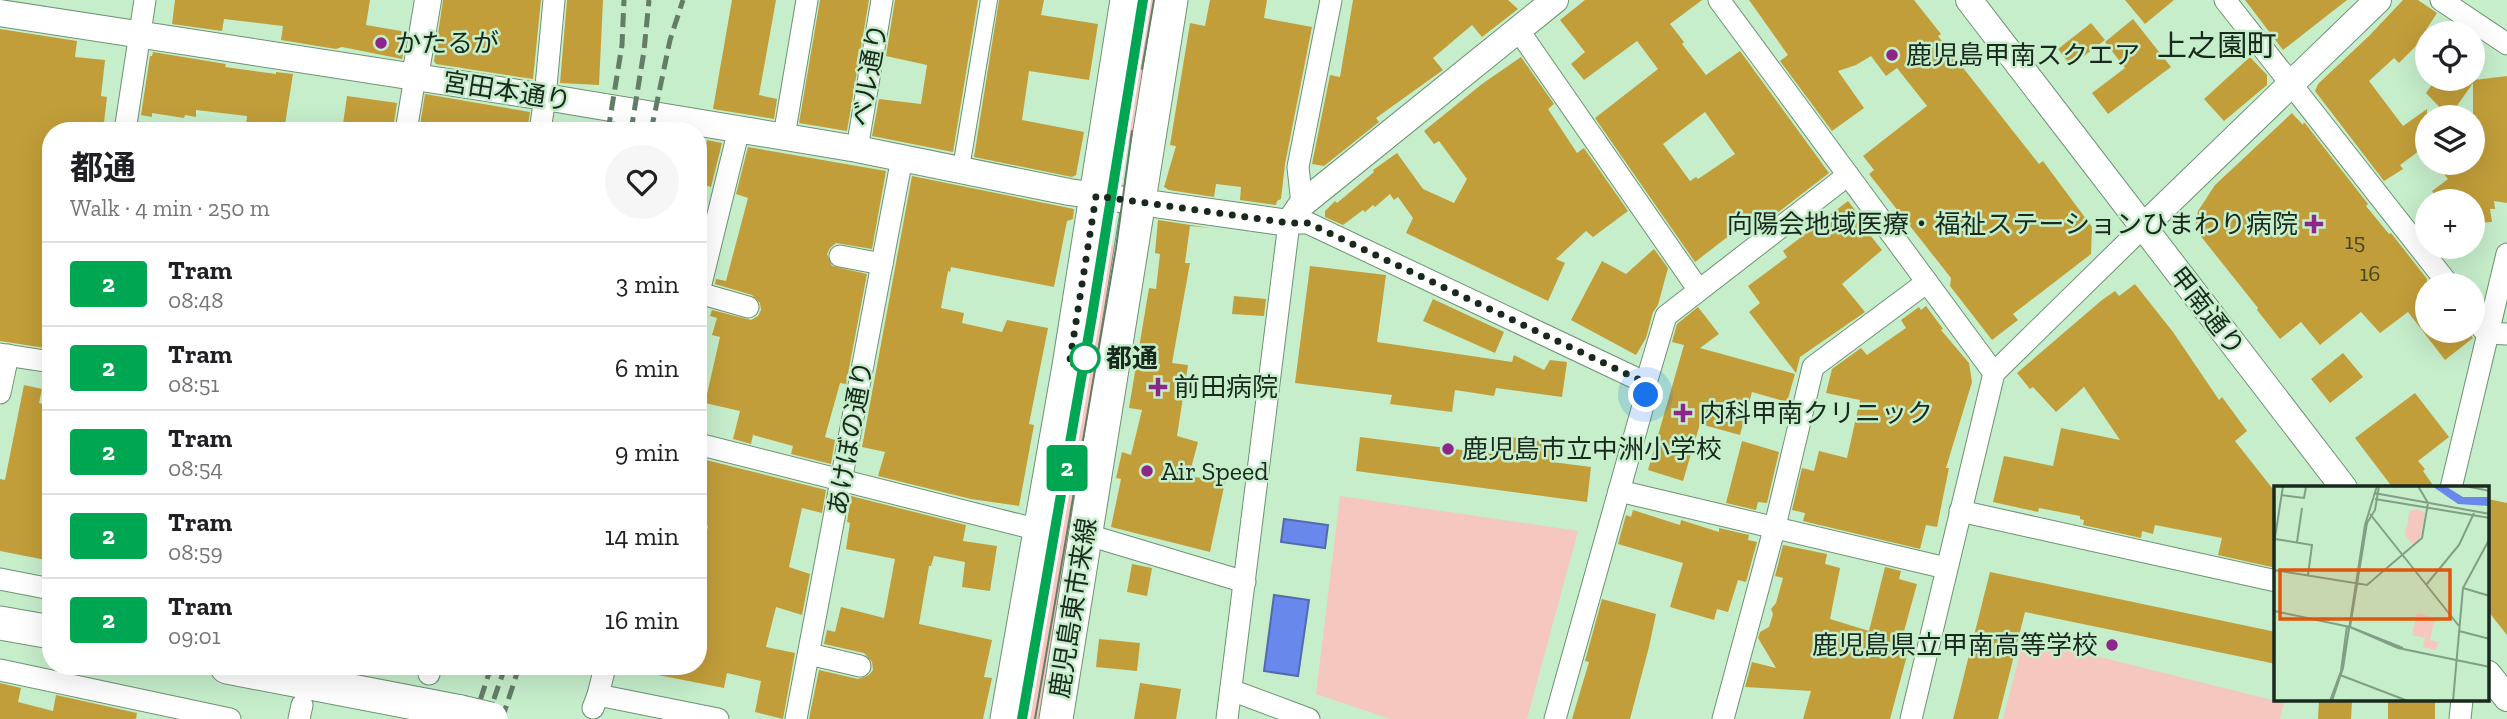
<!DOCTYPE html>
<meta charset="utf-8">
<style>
:root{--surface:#fff;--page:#f6f6f6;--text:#202124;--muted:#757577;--line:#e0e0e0}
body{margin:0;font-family:"Zilla Slab","Noto Sans JP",serif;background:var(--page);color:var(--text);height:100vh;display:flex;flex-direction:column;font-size:26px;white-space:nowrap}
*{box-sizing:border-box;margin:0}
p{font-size:23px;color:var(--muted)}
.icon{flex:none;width:38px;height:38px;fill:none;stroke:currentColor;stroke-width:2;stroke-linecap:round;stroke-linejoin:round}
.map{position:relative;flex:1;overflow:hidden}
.drawer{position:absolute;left:42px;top:122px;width:665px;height:553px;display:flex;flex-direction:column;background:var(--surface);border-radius:28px;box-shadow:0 7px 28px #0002}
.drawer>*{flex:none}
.badge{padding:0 14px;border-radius:5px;font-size:24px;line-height:46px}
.tools{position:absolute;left:2415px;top:21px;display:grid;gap:14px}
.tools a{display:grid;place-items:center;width:70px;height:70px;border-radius:50%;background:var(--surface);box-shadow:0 7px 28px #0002;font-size:35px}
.you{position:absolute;width:35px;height:35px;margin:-18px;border:5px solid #fff;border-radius:50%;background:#1a73e8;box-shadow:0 0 0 10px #1a73e833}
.map>.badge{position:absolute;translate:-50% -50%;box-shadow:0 0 0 4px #fff}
.round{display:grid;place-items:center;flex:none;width:74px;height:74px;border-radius:37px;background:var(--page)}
.summary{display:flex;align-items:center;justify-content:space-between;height:119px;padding:0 28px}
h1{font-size:33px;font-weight:700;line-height:52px}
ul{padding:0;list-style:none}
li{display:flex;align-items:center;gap:21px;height:84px;padding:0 28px;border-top:2px solid var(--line)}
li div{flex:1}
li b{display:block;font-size:26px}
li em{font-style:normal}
li .badge{min-width:77px;font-weight:700;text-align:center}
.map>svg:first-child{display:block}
.green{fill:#f5c7bf}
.water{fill:#6988ec;stroke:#516cae;stroke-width:2}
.building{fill:#c29e3a;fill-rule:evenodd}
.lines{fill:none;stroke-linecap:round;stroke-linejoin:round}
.pedestrian-casing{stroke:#6e9273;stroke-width:18}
.minor-casing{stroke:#6e9273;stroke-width:23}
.tertiary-casing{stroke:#6e9273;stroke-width:28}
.primary-casing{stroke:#6e9273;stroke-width:35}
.pedestrian{stroke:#fff;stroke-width:16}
.minor{stroke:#fff;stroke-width:21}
.tertiary{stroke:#fff;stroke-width:26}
.primary{stroke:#fff;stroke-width:33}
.tram{stroke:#647d67;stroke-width:2}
.rail{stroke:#647d67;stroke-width:5;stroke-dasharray:14 7;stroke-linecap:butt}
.primary-bridge-casing{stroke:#6e9273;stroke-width:35;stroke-linecap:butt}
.primary-bridge{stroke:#fff;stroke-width:33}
.line-casing{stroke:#fff;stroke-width:16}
.line{stroke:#00a651;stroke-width:10}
.walk{stroke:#1a291d;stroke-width:7;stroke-dasharray:0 12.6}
.poi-dot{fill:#8d268b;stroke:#c6eecb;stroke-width:2.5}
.stop-dot{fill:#fff;stroke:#00a651;stroke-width:3.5}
.labels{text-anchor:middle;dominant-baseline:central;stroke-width:5;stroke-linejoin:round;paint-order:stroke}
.number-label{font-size:23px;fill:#444624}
.poi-label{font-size:26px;fill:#1a291d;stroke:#c6eecb;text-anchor:start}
.street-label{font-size:26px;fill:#1a291d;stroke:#c6eecb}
.stop-label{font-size:26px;font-weight:bold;fill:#1a291d;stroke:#c6eecb;text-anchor:start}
.quarter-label{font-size:30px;fill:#1a291d;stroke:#c6eecb}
.inset-road{fill:none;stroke:#819f85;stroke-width:2}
.view{fill:#de570d;fill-opacity:0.15;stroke:#de570d;stroke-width:3.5}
.inset-edge{fill:none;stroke:#1a291d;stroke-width:3.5}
</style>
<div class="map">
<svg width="2507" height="719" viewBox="0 0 2507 719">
<rect width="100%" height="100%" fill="#c6eecb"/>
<g class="green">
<polygon points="1138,0 1161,0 1137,143 1115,140"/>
<polygon points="1101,243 1123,248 1040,719 1017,719"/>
<polygon points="1340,496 1578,531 1527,719 1390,719 1316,694"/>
<polygon points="2024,638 2284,703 2280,719 2003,719"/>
</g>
<g class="water">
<polygon points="1284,519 1328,525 1325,548 1281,542"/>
<polygon points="1274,595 1309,600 1298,676 1264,671"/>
</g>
<g class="building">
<polygon points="175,0 370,0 366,25 407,32 402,59 342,47 336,49 281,40 283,26 224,19 222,31 172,24"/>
<polygon points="443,0 541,0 533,79 436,64 434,61"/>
<polygon points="567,0 603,0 599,85 560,83"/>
<polygon points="732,0 776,0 759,95 777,99 774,119 713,109"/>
<polygon points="820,0 869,0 847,131 799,123"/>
<polygon points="895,0 978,0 953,152 872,136 879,99 921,104 927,65 886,56"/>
<polygon points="999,0 1044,0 1041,15 1098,24 1089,80 1029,71 1022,120 1084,132 1076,175 1072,177 974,157"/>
<polygon points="1210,0 1267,0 1264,18 1312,27 1285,164 1281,199 1277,201 1276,205 1240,200 1241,187 1216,184 1214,197 1169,190 1164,187 1176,146 1170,145 1190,23 1205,26"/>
<polygon points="1353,0 1508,0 1518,9 1482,37 1472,25 1433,58 1443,70 1376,118 1379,122 1324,166 1312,164 1330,75 1340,77"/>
<path d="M1585 0H1702L1670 24 1684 42 1682 44 1706 75 1740 51 1829 173 1750 234 1743 225 1695 262 1595 118 1658 69 1637 41 1584 80 1571 64 1585 52 1560 20ZM1705 112 1735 154 1698 179 1696 177 1690 181 1663 144Z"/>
<polygon points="1749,0 1914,0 1941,34 1938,36 2039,164 2043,161 2092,227 2091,254 2013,314 2018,320 1992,340 1950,286 1951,278 1869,174 1874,170 1863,156 1927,106 1897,68 1886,76 1871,56 1856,65 1838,71 1864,108 1832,131 1780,61 1788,55"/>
<polygon points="2125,0 2174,0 2145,24"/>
<polygon points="2245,0 2347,0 2283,50"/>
<polygon points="2403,0 2418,0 2437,13 2415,47 2399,63 2394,58 2369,81 2403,126 2427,109 2427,145 2400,165 2403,169 2384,181 2315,91 2318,84 2370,35"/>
<polygon points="2133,19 2171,67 2108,114 2092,93 2125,68 2105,42"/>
<polygon points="2091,23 2105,40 2071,66 2058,49"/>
<polygon points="0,29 77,41 75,57 105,60 101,96 107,97 103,131 51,131 51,349 0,341"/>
<polygon points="153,52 226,64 225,67 276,74 276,72 293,74 284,131 246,126 247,116 196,110 196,117 185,115 184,118 152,113 152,117 141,115 150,56 152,56"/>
<polygon points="1521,57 1554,104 1548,109 1577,153 1584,148 1628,211 1593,237 1586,231 1556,259 1565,263 1548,301 1406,233 1413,218 1398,197 1394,200 1390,194 1375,207 1373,205 1365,212 1363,210 1343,225 1325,217 1325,211 1335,201 1337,203 1374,172 1373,170 1397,153 1423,189 1454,203 1467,179 1439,141 1434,144 1424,131 1482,84"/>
<polygon points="2250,57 2267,75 2267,85 2224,121 2204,99"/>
<polygon points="2507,76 2507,203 2494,201 2495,209 2490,209 2492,222 2473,223 2473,201 2439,201 2432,191 2448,179 2442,172 2454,163 2473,163 2473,83 2449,117 2426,93 2436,79 2453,79 2458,82"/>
<polygon points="425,94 530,112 527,131 419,131"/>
<polygon points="347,96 397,103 393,129 364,125 364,131 342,131"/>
<polygon points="2292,113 2303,125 2304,122 2368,204 2366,206 2389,234 2391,233 2427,279 2427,331 2468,331 2473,338 2445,360 2408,312 2380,333 2361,312 2320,345 2301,322 2280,339 2257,310 2258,308 2195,229 2198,211 2215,185"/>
<polygon points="707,140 722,143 711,187 698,183"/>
<polygon points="748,147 886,171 872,249 836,243 830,248 827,254 832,266 867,274 846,384 840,383 825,437 835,440 831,464 791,454 793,446 753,435 751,444 733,439 740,411 705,403 720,337 712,335 717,318 710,316 712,310 751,320 758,316 761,310 760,303 752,295 715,284 716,279 726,281 748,198 736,194"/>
<polygon points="912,176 1074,209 1073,219 1067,221 1054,287 951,267 950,272 948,271 941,308 964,313 962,323 1002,332 1007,320 1048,328 1029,424 1034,425 1019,506 971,499 878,476 885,452 862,447"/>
<polygon points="1848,201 1859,215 1858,220 1882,250 1842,284 1865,312 1800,357 1796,373 1749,312 1760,303 1748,286 1787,257 1783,251"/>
<polygon points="1158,220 1210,228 1190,226 1185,263 1190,263 1172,363 1188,365 1177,436 1198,442 1189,476 1225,482 1210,552 1111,527 1121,479 1116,478 1122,452 1131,455 1142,410 1129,408 1149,288 1156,289 1160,254 1155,253"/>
<polygon points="1654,249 1668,268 1658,305 1653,312 1646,338 1636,355 1571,320 1602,261 1626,274"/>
<polygon points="1310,266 1386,275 1377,342 1512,362 1514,355 1544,370 1550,360 1567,362 1562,397 1496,388 1494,396 1455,390 1452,412 1390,404 1392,395 1295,383"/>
<polygon points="2135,284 2173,332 2219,400 2222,397 2247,431 2235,441 2276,493 2276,568 2218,555 2222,538 2155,525 2153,534 2142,531 2141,538 2083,525 2084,520 2080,519 2080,516 2039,508 2038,512 1993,502 2004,456 2053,466 2061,428 2120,440 2084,387 2056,412 2033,387 2030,389 2017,373 2102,300 2115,291 2119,296"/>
<polygon points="1234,296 1266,299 1264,316 1232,314"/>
<polygon points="1433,299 1504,332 1495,353 1423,321"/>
<polygon points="1926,306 1943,329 1941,330 1969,363 1972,382 1946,468 1949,468 1937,527 1926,525 1920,549 1803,521 1805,513 1792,510 1802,468 1814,471 1819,451 1847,458 1860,400 1826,393 1832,369 1861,348 1867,355 1906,328 1901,320 1919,307 1921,310"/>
<polygon points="1698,307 1719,334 1700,348 1795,374 1787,402 1752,392 1740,435 1700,424 1683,481 1648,470 1684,345 1672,342 1677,324"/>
<polygon points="2343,353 2363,377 2330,403 2311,379"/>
<polygon points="24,385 42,389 39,403 51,406 51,457 45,488 51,489 51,561 0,551 0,479 5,480"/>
<polygon points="2415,393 2449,437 2418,461 2425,469 2423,471 2435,488 2393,488 2355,438"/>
<polygon points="1360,437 1509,456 1511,437 1554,443 1552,462 1591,467 1587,502 1356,471"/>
<polygon points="1742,441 1779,452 1767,503 1758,502 1756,510 1726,503"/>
<polygon points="698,458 826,490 822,513 802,508 789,567 810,574 802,615 776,607 766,647 795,653 783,719 755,712 761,681 727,673 724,688 658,675 659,667 698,667 698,568 708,526 698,525"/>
<polygon points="851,496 966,525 963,541 997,546 990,591 962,587 965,562 934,556 931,566 929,566 919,624 992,640 984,677 992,678 983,719 809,719 819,670 858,679 869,675 873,670 872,662 864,653 824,644 827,630 835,632 841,607 884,618 895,559 846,549 850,523 847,522"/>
<polygon points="2488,499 2507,503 2507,635 2488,611"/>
<polygon points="1633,510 1680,525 1681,520 1719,532 1719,528 1749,535 1748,540 1757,542 1746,582 1738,580 1728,612 1717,609 1714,620 1670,607 1683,563 1618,544 1626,515 1631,517"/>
<polygon points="1783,545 1827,554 1825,564 1840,568 1830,619 1869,631 1885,567 1901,571 1899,579 1917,584 1900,646 1909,648 1890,719 1803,719 1811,691 1745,687 1752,662 1776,668 1758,638 1760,632 1769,627 1773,614 1771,609 1776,603 1783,578 1775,576"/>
<polygon points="1132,564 1152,568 1147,596 1127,592"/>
<polygon points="1990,572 2276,632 2276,664 2025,612 1998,719 1953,719"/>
<polygon points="1602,599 1656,614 1649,647 1630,719 1572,719 1589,662 1585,661"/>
<polygon points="1099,639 1140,643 1137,671 1096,667"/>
<polygon points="0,683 21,688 18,702 53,711 56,695 137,713 136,719 0,719"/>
<polygon points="1140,683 1181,689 1176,719 1134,719"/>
<polygon points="2319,700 2352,700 2351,719 2318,719"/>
<rect x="2388" y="700" width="47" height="19"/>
</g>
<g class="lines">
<g class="pedestrian-casing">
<polyline id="pedestrian" points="961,168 989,0"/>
</g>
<g class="minor-casing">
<g id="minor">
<polyline points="1719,0 1994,373"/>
<polyline points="2225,0 2449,285"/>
<polyline points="2441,0 2507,44"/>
<polyline points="1519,31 1698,289"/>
<polyline points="125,131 145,0"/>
<polyline points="406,131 415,77"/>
<polyline points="540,131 545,97 554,0"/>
<polyline points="784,136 807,0"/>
<polyline points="857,149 882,0"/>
<polyline points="1302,204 1298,167 1331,0"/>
<polyline points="840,256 882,264"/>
<polyline points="699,293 748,307"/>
<polyline points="698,296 739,129"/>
<polyline points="2473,316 2486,333 2507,334"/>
<polyline points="0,354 51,362"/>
<polyline points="0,393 8,355"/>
<polyline points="698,444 1039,530"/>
<polyline points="2451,488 2507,254"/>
<polyline points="1619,491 1946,568"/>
<polyline points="1960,511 2276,581"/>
<polyline points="1085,534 1245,582"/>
<polyline points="0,579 51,589"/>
<polyline points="809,654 860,666"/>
<polyline points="0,670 230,719"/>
<polyline points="429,674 430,667"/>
<polyline points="1231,690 1309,719"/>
<polyline points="598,695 605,667"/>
<polyline points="593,708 598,695 718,719"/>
<polyline points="299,719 302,705"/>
<polyline points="796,719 902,158"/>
<polyline points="1227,719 1289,223 1308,223 1646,383"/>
<polyline points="1555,719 1646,395 1646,383 1666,316 1848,175"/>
<polyline points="1723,719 1775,526 1813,367 1927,282"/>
<polyline points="1911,719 1994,373 2143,227"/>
<polyline points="2460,719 2462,700"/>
</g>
</g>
<g class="tertiary-casing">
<g id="tertiary">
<polyline points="1969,0 2344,488"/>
<polyline points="0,13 545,97 857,149 1069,192 1289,223 1302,204 1555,0"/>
<polyline points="415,77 428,0"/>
<polyline points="2143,227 2378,0"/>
<polyline points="2488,674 2507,698"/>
</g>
</g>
<g class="primary-casing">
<g id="primary">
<polyline points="0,623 51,632"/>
<polyline points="227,667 461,712"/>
<polyline points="1007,719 1069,366 1127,0"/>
<polyline points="1056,719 1171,0"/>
</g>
</g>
<use href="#pedestrian" class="pedestrian"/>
<use href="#minor" class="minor"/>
<use href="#tertiary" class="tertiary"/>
<use href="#primary" class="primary"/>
<g class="tram">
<polyline points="1142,69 1154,0"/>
<polyline points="1022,719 1096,291 1143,0"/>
<polyline points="1035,719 1116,248 1132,131"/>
</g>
<g class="rail">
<polyline points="608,131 622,45 624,0"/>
<polyline points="631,131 644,51 649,0"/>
<polyline points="651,131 670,40 683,0"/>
<polyline points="474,719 491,667"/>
<polyline points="487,719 505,667"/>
<polyline points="502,719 519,667"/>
</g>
<g class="primary-bridge-casing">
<polyline id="primary-bridge" points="461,712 491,719"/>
</g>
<use href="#primary-bridge" class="primary-bridge"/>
</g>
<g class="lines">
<g class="line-casing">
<polyline id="line" points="1022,719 1092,316 1143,0"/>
</g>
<use href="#line" class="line"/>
<polyline class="walk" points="1085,358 1069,366 1096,196 1289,223 1308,223 1646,383 1646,395"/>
</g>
<g class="poi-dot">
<circle cx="381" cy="43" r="7"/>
<circle cx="1892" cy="55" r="7"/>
<path d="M2310.5 213.5h7v7h7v7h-7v7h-7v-7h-7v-7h7z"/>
<path d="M1154.5 376.5h7v7h7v7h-7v7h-7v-7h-7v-7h7z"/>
<path d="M1679.5 402.5h7v7h7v7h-7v7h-7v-7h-7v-7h7z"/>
<circle cx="1448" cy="449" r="7"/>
<circle cx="1147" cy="471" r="7"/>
<circle cx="2112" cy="645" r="7"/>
</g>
<circle class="stop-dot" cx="1085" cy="358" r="14"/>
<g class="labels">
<g class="number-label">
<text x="2355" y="241">15</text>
<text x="2370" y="273">16</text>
</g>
<g class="poi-label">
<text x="395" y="43">かたるが</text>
<text x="1906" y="55">鹿児島甲南スクエア</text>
<text x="2298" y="224" text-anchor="end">向陽会地域医療・福祉ステーションひまわり病院</text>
<text x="1174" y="387">前田病院</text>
<text x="1699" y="413">内科甲南クリニック</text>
<text x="1462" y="449">鹿児島市立中洲小学校</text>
<text x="1161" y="471">Air Speed</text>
<text x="2098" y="645" text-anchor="end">鹿児島県立甲南高等学校</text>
</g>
<g class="street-label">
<text transform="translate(869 75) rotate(-80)">ベル通り</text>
<text transform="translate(507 91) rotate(9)">宮田本通り</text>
<text transform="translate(2207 311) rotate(52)">甲南通り</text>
<text transform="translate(850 438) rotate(-80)">あけぼの通り</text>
<text transform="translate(1073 608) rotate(-81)">鹿児島東市来線</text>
</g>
<g class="stop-label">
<text x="1106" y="358">都通</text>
</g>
<g class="quarter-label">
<text x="2217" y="46">上之園町</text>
</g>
</g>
<g transform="translate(2274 486)">
<rect width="215" height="215" fill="#c6eecb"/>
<path d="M144 23 151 27 146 52 139 59 131 48 136 25ZM143 127 161 132 156 154 164 156 162 164 149 161 151 152 138 149Z" fill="#f5c7bf"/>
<path d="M158 0H171L189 11H215V20L184 18Z" fill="#6988ec"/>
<path class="inset-road" d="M191 0 216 5M100 7 216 28M7 9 30 12 32 1M101 13 216 32M96 28 185 140M1 53 38 59 34 89M23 56 28 22M0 58 9 0M0 84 93 99 148 52 154 17 144 0M152 99 185 59 200 27M189 102 216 110M0 125 76 141 93 37 101 24 105 0M76 141 124 162 216 181M76 141 129 162M185 145 216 153M66 189 134 215M56 215 67 185 73 140M58 215 69 182 91 39 103 0M179 215 189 102 216 52"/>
<path class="view" d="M6 84H176V133H6Z"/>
<rect width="215" height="215" class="inset-edge"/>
</g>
</svg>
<div class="tools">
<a><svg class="icon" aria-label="locate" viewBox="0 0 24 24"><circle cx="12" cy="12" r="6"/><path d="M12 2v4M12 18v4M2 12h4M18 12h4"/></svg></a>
<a><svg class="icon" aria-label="layers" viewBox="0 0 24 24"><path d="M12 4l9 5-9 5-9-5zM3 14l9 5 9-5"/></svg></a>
<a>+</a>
<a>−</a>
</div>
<div class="you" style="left:1646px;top:395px"></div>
<b class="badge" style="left:1067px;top:468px;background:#00a651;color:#fff">2</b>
<section class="drawer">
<div class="summary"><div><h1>都通</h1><p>Walk · 4 min · 250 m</p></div><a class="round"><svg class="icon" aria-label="heart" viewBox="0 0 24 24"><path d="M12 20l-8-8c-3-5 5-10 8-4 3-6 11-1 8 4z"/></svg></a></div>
<ul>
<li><span class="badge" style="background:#00a651;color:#fff">2</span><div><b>Tram</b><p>08:48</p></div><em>3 min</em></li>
<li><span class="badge" style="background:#00a651;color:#fff">2</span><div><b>Tram</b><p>08:51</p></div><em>6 min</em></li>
<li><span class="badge" style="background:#00a651;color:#fff">2</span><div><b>Tram</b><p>08:54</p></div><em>9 min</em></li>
<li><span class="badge" style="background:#00a651;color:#fff">2</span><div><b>Tram</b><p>08:59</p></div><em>14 min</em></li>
<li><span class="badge" style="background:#00a651;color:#fff">2</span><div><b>Tram</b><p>09:01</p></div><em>16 min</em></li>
</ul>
</section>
</div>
